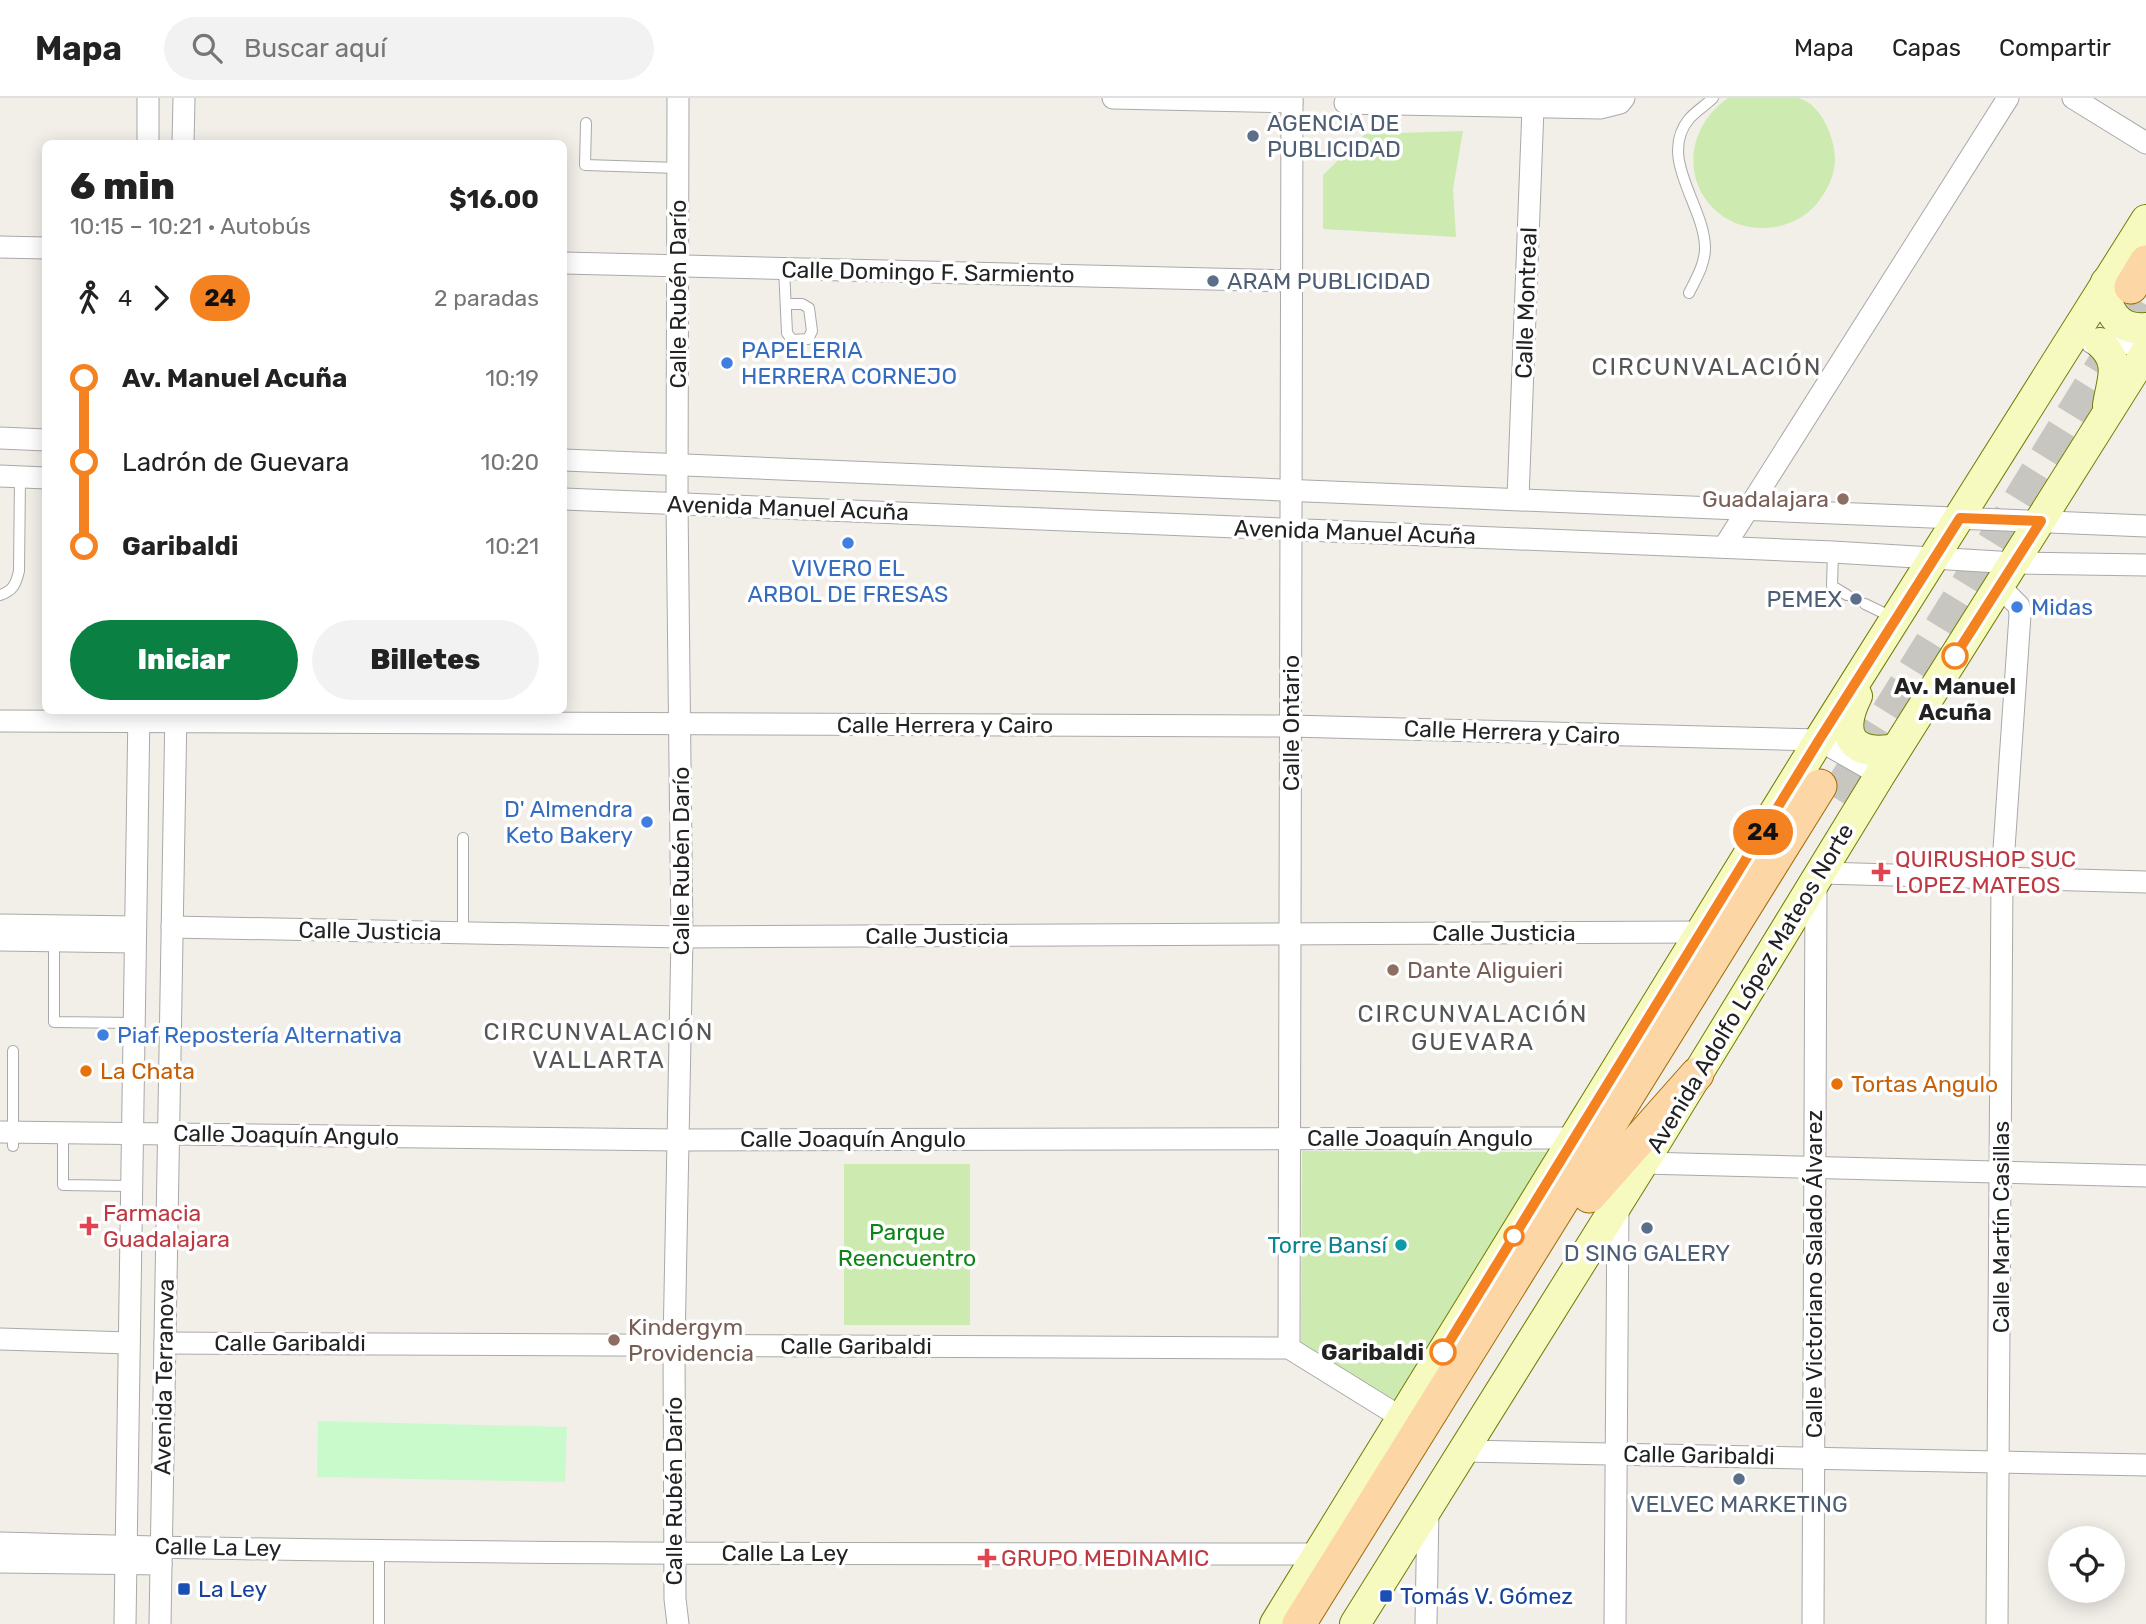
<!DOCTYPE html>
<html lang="es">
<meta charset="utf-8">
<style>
:root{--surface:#fff;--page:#f2f2f2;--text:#222;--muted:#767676;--line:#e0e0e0;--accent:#0b8043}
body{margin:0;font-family:Rubik,sans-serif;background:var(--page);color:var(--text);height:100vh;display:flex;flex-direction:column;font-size:26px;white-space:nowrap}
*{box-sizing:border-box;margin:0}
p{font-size:23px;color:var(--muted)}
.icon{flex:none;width:38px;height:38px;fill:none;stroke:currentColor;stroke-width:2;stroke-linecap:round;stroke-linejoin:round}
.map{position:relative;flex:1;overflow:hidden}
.panel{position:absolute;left:42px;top:42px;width:525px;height:574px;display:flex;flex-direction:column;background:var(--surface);border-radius:10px;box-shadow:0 4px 18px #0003}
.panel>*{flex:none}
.badge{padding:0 14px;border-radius:23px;font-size:24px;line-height:46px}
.controls{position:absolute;left:2048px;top:1428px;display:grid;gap:14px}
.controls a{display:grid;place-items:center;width:77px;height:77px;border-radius:50%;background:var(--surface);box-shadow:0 4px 18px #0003;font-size:35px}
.map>.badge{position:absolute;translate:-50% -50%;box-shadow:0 0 0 4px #fff}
.legs{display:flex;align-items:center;gap:10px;height:77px;padding:0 28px;font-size:23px}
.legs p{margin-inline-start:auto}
.head{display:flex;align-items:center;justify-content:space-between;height:119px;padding:0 28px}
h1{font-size:38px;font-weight:800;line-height:52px}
.action{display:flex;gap:14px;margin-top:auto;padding:14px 28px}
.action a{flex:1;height:80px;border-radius:42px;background:var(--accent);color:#fff;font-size:28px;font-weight:800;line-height:80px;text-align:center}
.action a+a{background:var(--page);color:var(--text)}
ul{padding:0 28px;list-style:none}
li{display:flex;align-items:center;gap:24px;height:84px;font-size:26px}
li i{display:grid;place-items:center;width:10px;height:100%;margin:0 9px;background:currentColor}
li i::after{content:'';width:18px;height:18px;margin:-9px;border:5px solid;border-radius:50%;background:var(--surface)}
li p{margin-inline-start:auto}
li:first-child i{background:linear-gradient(#0000 50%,currentColor 0)}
li:last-child i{background:linear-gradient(currentColor 50%,#0000 0)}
header{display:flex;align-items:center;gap:42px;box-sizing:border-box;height:98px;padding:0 35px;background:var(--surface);border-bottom:2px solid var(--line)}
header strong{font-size:33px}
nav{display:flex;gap:38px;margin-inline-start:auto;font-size:24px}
.search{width:490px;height:63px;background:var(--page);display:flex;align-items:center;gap:18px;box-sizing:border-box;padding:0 24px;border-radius:38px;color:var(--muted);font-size:26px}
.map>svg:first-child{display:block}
.grass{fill:#cdebb0}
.park{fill:#c8facc}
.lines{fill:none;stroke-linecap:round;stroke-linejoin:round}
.primary-tunnel{stroke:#c8c6c1;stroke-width:33;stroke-dasharray:33 17;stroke-linecap:butt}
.lane-casing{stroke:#a9a9a9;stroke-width:12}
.street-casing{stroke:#a9a9a9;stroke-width:23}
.secondary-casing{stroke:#707d05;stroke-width:32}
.primary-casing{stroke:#a06b00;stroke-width:35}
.lane{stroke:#fff;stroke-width:10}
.street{stroke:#fff;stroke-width:21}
.secondary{stroke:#f7fabf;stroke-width:30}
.primary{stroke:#fcd6a4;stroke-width:33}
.line-1-casing{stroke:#fff;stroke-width:16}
.line-1{stroke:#f58220;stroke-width:10}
.service-dot{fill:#5c6f8a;stroke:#fff;stroke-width:2.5}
.shop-dot{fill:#3f7fe0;stroke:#fff;stroke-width:2.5}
.education-dot{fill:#8d6e63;stroke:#fff;stroke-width:2.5}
.stop-1-dot{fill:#fff;stroke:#f58220;stroke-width:3.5}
.health-dot{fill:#e0444e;stroke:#fff;stroke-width:2.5}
.food-dot{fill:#e8710a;stroke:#fff;stroke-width:2.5}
.culture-dot{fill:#0f9aa8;stroke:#fff;stroke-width:2.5}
.transit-dot{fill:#1a4fb4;stroke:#fff;stroke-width:2.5}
.labels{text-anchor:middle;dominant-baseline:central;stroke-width:7;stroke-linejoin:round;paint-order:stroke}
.service-label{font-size:23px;fill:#4e5e75;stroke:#fff;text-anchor:start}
.street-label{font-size:23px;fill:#222;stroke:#fff}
.shop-label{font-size:23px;fill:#366cbe;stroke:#fff;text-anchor:start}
.education-label{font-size:23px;fill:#785e54;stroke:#fff;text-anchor:start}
.stop-label{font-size:23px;font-weight:bold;fill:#222;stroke:#fff}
.health-label{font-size:23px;fill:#be3a42;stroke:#fff;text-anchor:start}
.food-label{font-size:23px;fill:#c56008;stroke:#fff;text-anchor:start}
.park-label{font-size:23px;fill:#0c8416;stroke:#fff}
.culture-label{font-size:23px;fill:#0d838f;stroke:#fff;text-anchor:end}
.transit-label{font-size:23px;fill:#164399;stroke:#fff;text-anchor:start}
.neighbourhood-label{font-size:24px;letter-spacing:2px;fill:#555;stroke:#fff}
</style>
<header>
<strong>Mapa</strong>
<div class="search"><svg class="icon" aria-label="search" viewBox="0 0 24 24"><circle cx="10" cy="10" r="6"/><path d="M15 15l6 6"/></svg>Buscar aquí</div>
<nav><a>Mapa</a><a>Capas</a><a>Compartir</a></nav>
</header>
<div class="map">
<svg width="2146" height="1526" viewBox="0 0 2146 1526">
<rect width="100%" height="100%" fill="#f2efe9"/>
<g class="grass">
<path d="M1728 0C1745 0 1784 0 1798 0 1821 5 1835 40 1835 61 1835 75 1829 89 1821 100 1798 135 1743 141 1713 110 1680 76 1691 25 1728 0Z"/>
<polygon points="1463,33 1453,91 1456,139 1323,131 1323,77 1365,36"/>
<polygon points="1302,1053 1554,1054 1399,1305 1301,1245"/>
<rect x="844" y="1066" width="126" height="161"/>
</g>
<polygon class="park" points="318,1323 567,1329 565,1384 317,1379"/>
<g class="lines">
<polyline class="primary-tunnel" points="1835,700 2145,199"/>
<g class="lane-casing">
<g id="lane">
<polyline points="586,25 585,67 678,70"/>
<polyline points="784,170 787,235 792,242 808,241 812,233 809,210 802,206 786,206"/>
<path d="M1689 195C1696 181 1705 166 1705 150 1705 108 1657 60 1689 21 1696 13 1706 7 1713 0"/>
<polyline points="1833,454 1832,488 1847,497"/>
<path d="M0 497C13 493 16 486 19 473L20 379"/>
<polyline points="1865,506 1894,520"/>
<polyline points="463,740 463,835"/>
<polyline points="54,841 54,924 134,925"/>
<polyline points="63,1035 63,1087 132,1088"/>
<polyline points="13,1048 13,953"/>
<polyline points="379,1452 379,1526"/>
</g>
</g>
<g class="street-casing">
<g id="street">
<polyline points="1113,0 1292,4"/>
<polyline points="2073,0 2146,45"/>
<polyline points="1345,5 1600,10 1620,5 1624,0"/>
<polyline points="148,46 148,0"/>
<polyline points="183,46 184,0"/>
<polyline points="0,149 46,150"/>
<polyline points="564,165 1292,183"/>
<polyline points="2092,245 2146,246"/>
<polyline points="0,340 46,342"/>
<polyline points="564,362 2146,428"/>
<polyline points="0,378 46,380"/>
<polyline points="1518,400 1533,10"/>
<polyline points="564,401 1833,454 2015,465 2146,467"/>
<polyline points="1724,449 2008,0"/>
<polyline points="0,623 1291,628 1819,642 1880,677"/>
<polyline points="1822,775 2146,784"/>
<polyline points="0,827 135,829"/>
<polyline points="172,829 682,839 1701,834"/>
<polyline points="0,842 135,844"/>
<polyline points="0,1034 677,1042 1574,1040"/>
<polyline points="1643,1065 2146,1078"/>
<polyline points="0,1241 129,1245"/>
<polyline points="165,1245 1289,1250 1402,1320"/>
<polyline points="1289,1250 1292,0"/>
<polyline points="1463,1353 2146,1367"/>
<path d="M0 1445C439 1458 879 1455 1318 1456"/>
<polyline points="0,1464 161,1466"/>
<polyline points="125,1526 139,612"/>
<polyline points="160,1526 176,612"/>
<polyline points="678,1526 675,1501 674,1247 682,839 677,405 678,0"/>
<polyline points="1426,1526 1428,1409"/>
<polyline points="1615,1526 1618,1105"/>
<polyline points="1813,1526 1816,784"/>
<polyline points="1997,1526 2002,780 2020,517 2019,508 2000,489"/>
</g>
</g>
<g class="secondary-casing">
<g id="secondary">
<path d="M2106 184C2104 211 2117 233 2146 230"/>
<path d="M2100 245C2122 265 2112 281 2108 307"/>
<path d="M1857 598C1837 637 1852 659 1896 651"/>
<polyline points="1275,1526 1819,642 2146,122"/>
<polyline points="1355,1526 1643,1065 1880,677 2146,254"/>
</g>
</g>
<g class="primary-casing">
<g id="primary">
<polyline points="2131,189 2146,164"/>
<polyline points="1589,1098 1697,976"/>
<polyline points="1299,1526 1820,688"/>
</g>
</g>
<use href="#lane" class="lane"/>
<use href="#street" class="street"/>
<use href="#secondary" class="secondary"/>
<use href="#primary" class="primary"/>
</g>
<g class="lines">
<g class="line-1-casing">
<polyline id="line-1" points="1443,1254 1819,642 1960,420 2041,423 1955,558"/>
</g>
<use href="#line-1" class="line-1"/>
</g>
<g class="service-dot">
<circle cx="1253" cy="38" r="7"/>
<circle cx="1213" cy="183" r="7"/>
<circle cx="1856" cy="501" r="7"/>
<circle cx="1647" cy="1130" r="7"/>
<circle cx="1739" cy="1381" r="7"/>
</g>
<g class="shop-dot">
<circle cx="727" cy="265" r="7"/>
<circle cx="848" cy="445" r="7"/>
<circle cx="2017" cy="509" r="7"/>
<circle cx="647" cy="724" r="7"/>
<circle cx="103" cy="937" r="7"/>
</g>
<g class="education-dot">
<circle cx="1843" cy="401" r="7"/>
<circle cx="1393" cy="872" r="7"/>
<circle cx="614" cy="1242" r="7"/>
</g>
<g class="stop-1-dot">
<circle cx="1955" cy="558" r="12"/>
<circle cx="1514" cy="1138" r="9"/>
<circle cx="1443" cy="1254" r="12"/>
</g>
<g class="health-dot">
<path d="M1877.5 763.5h7v7h7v7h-7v7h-7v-7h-7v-7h7z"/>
<path d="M85.5 1117.5h7v7h7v7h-7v7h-7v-7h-7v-7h7z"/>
<path d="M983.5 1449.5h7v7h7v7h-7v7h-7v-7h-7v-7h7z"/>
</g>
<g class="food-dot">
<circle cx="86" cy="973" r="7"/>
<circle cx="1837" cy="986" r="7"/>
</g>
<circle class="culture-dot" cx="1401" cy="1147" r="7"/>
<g class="transit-dot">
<rect x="177" y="1484" width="14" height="14" rx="3.5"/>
<rect x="1379" y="1491" width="14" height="14" rx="3.5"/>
</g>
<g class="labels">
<g class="service-label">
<text x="1267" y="25">AGENCIA DE<tspan x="1267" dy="26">PUBLICIDAD</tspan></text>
<text x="1227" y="183">ARAM PUBLICIDAD</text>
<text x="1842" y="501" text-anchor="end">PEMEX</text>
<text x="1647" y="1155" text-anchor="middle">D SING GALERY</text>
<text x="1739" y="1406" text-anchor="middle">VELVEC MARKETING</text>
</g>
<g class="street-label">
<text transform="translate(928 174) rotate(1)">Calle Domingo F. Sarmiento</text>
<text transform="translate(678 196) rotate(-90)">Calle Rubén Darío</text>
<text transform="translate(1526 205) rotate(-88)">Calle Montreal</text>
<text transform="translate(788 410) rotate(2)">Avenida Manuel Acuña</text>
<text transform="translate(1355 434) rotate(2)">Avenida Manuel Acuña</text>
<text transform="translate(1291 625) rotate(-90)">Calle Ontario</text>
<text x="945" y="627">Calle Herrera y Cairo</text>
<text transform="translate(1512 634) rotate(2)">Calle Herrera y Cairo</text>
<text transform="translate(681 763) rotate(-90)">Calle Rubén Darío</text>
<text transform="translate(370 833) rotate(1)">Calle Justicia</text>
<text x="1504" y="835">Calle Justicia</text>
<text x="937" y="838">Calle Justicia</text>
<text transform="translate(1750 890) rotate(-59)">Avenida Adolfo López Mateos Norte</text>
<text transform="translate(286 1037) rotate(1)">Calle Joaquín Angulo</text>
<text x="1420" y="1040">Calle Joaquín Angulo</text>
<text x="853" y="1041">Calle Joaquín Angulo</text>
<text transform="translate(2001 1129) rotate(-90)">Calle Martín Casillas</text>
<text transform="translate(1814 1176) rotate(-90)">Calle Victoriano Salado Álvarez</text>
<text x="290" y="1245">Calle Garibaldi</text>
<text x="856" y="1248">Calle Garibaldi</text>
<text transform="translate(164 1279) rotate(-89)">Avenida Terranova</text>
<text transform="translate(1699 1357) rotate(1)">Calle Garibaldi</text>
<text transform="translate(674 1393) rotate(-90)">Calle Rubén Darío</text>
<text transform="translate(218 1449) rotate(1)">Calle La Ley</text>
<text x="785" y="1455">Calle La Ley</text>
</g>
<g class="shop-label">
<text x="741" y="252">PAPELERIA<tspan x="741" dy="26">HERRERA CORNEJO</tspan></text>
<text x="848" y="470" text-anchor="middle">VIVERO EL<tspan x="848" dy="26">ARBOL DE FRESAS</tspan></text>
<text x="2031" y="509">Midas</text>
<text x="633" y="711" text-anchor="end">D' Almendra<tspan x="633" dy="26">Keto Bakery</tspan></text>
<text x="117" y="937">Piaf Repostería Alternativa</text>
</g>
<g class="education-label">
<text x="1829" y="401" text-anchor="end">Guadalajara</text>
<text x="1407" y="872">Dante Aliguieri</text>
<text x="628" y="1229">Kindergym<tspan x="628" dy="26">Providencia</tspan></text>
</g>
<g class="stop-label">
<text x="1955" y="588">Av. Manuel<tspan x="1955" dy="26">Acuña</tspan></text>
<text x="1424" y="1254" text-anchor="end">Garibaldi</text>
</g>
<g class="health-label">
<text x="1895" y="761">QUIRUSHOP SUC<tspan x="1895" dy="26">LOPEZ MATEOS</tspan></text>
<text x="103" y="1115">Farmacia<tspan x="103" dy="26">Guadalajara</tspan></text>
<text x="1001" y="1460">GRUPO MEDINAMIC</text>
</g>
<g class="food-label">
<text x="100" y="973">La Chata</text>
<text x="1851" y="986">Tortas Angulo</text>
</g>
<g class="park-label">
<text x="907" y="1134">Parque<tspan x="907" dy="26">Reencuentro</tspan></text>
</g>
<g class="culture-label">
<text x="1387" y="1147">Torre Bansí</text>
</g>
<g class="transit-label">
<text x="198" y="1491">La Ley</text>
<text x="1400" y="1498">Tomás V. Gómez</text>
</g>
<g class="neighbourhood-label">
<text x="1707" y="269">CIRCUNVALACIÓN</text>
<text x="1473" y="916">CIRCUNVALACIÓN<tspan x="1473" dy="28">GUEVARA</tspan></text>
<text x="599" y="934">CIRCUNVALACIÓN<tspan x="599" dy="28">VALLARTA</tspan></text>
</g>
</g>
</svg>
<div class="controls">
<a><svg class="icon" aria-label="locate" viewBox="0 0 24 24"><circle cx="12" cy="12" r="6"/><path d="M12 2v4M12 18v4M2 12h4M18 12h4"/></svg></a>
</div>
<b class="badge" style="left:1763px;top:734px;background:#f58220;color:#111">24</b>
<section class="panel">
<div class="head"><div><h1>6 min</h1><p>10:15 – 10:21 · Autobús</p></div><b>$16.00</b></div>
<div class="legs"><svg class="icon" aria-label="walk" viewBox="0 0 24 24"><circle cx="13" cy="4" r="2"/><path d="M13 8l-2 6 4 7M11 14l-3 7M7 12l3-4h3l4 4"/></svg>4<svg class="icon" aria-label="forward" viewBox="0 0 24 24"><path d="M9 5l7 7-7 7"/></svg><b class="badge" style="background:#f58220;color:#111">24</b><p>2 paradas</p></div>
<ul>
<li><i style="color:#f58220"></i><b>Av. Manuel Acuña</b><p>10:19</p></li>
<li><i style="color:#f58220"></i><span>Ladrón de Guevara</span><p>10:20</p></li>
<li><i style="color:#f58220"></i><b>Garibaldi</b><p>10:21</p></li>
</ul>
<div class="action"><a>Iniciar</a><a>Billetes</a></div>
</section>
</div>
